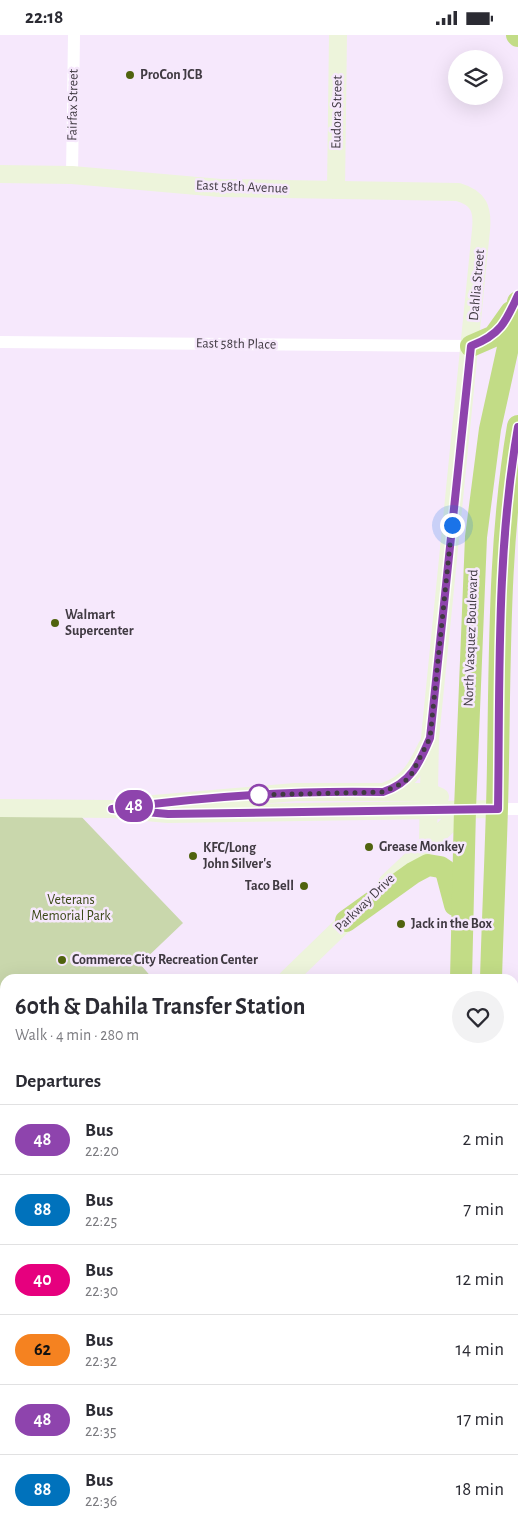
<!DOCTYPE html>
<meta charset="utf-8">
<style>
:root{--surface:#fff;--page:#f2f2f3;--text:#2b2b33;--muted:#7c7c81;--line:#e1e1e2}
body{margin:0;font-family:"Alegreya Sans",sans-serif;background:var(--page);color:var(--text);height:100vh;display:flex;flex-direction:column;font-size:19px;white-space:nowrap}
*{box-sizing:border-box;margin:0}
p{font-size:16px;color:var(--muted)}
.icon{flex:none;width:28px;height:28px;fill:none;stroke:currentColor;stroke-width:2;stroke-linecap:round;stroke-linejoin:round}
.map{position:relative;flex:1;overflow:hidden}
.drawer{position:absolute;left:0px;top:939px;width:519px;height:561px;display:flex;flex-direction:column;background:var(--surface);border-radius:15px 15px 0 0;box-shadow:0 5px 20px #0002}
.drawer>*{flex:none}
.badge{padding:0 10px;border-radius:16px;font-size:18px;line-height:32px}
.buttons{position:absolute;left:448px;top:15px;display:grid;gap:10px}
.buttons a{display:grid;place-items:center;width:55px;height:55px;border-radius:50%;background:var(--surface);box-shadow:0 5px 20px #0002;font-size:25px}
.you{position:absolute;width:25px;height:25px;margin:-12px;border:4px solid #fff;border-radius:50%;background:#1a73e8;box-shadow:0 0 0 8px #1a73e833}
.map>.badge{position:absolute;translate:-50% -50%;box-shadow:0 0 0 2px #fff}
h2{padding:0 15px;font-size:19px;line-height:45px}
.round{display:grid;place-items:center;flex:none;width:52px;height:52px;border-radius:26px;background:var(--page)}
.head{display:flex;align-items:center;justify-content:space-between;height:85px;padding:0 15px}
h1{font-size:24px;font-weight:700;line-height:38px}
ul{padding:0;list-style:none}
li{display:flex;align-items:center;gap:15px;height:70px;padding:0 15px;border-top:1px solid var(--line)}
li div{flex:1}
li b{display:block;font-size:19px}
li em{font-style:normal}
li .badge{min-width:55px;font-weight:700;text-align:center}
.status{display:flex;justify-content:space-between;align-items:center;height:35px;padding:0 25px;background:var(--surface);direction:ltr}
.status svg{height:14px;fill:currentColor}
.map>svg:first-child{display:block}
.green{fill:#c9d7ac}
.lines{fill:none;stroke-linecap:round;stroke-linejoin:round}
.street{stroke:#fff;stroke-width:12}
.secondary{stroke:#edf4db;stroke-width:18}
.primary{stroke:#daeab6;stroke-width:20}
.highway{stroke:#c2dc86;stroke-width:22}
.line-casing{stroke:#fff;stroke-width:11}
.line{stroke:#8e44ad;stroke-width:8}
.walk{stroke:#403a42;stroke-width:5;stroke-dasharray:0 9}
.poi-dot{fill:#50630e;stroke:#f6e8fc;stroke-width:2}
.stop-dot{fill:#fff;stroke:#8e44ad;stroke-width:2.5}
.labels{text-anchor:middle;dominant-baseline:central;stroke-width:5;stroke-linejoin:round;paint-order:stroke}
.poi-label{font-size:14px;font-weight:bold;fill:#403a42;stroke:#f6e8fc;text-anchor:start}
.street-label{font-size:14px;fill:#403a42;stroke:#f6e8fc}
.park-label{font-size:14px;fill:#3a4716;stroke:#f6e8fc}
</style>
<div class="status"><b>22:18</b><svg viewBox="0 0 49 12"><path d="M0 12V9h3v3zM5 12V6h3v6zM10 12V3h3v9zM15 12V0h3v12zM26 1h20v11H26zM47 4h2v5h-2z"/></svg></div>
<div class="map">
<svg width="518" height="1499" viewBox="0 0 518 1499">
<rect width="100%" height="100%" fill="#f6e8fc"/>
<g class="green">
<polygon points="0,773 73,773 183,888 140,929 153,944 5,944 5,1054 0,1049"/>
<polygon points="5,1095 5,1175 0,1170 0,1100"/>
</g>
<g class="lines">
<g class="street">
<polyline points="72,140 74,0"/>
<polyline points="0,307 471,311"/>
<polyline points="498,774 518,774"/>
<polyline points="0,1170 5,1175"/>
<polyline points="514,1182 518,1011"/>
<polyline points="514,1449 518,1485"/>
<polyline points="72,1495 72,1499"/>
</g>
<g class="secondary">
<path d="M0 139 72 140 220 153 458 157C479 163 483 174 481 195L430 703 428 807"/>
<polyline points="336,155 338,0"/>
<path d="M386 756C409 748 417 732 427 711"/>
<polyline points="142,770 295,757 429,757 440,762"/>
<polyline points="0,773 112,774 168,779 498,774"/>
<polyline points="387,848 465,774"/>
<polyline points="287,944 355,878"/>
<polyline points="0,1224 5,1220"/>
<polyline points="0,1406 5,1407"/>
</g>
<polyline class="primary" points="434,1495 438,1499"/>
<g class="highway">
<polyline points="517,0 518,1"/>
<polyline points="471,311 494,301 511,277"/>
<polyline points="346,886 413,838 428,830 440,832 446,836 455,870"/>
<polyline points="461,944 465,774 476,502 490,394 518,267"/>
<path d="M491 944C493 872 497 800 498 728 500 615 499 503 518 391"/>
<polyline points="498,1495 499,1499"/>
<polyline points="457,1499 457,1495"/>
<polyline points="478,1499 478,1495"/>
</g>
</g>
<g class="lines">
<g class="line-casing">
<path id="line" d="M518 260C506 287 500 300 471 311L430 703C419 729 411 748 383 757 292 755 201 762 112 774L168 779 498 774C500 646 496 518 518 392"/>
</g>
<use href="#line" class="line"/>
<polyline class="walk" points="259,760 253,760 383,757 401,749 410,742 430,703 452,490"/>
</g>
<g class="poi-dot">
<circle cx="130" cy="40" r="5"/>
<circle cx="55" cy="588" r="5"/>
<circle cx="369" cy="812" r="5"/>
<circle cx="193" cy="821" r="5"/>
<circle cx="304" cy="851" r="5"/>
<circle cx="401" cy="889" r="5"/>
<circle cx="62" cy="925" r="5"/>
</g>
<circle class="stop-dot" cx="259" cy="760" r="10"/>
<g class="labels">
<g class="poi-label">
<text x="140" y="40">ProCon JCB</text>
<text x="65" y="580">Walmart<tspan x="65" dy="16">Supercenter</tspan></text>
<text x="379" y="812">Grease Monkey</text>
<text x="203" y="813">KFC/Long<tspan x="203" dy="16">John Silver's</tspan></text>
<text x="294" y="851" text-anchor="end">Taco Bell</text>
<text x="411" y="889">Jack in the Box</text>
<text x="72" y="925">Commerce City Recreation Center</text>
</g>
<g class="street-label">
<text transform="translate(73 70) rotate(-89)">Fairfax Street</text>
<text transform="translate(337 77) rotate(-89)">Eudora Street</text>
<text transform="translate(242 152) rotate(2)">East 58th Avenue</text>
<text transform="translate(477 250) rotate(-85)">Dahlia Street</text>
<text transform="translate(236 309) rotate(1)">East 58th Place</text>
<text transform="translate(471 603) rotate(-88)">North Vasquez Boulevard</text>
<text transform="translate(365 868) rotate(-44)">Parkway Drive</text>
</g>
<g class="park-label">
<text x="71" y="865">Veterans<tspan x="71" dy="16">Memorial Park</tspan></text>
</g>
</g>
</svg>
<div class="buttons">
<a><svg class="icon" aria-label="layers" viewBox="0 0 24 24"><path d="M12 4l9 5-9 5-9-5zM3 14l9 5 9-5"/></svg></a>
</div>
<div class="you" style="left:452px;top:490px"></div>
<b class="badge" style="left:134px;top:771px;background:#8e44ad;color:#fff">48</b>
<section class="drawer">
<div class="head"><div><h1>60th &amp; Dahila Transfer Station</h1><p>Walk · 4 min · 280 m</p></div><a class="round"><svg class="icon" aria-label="heart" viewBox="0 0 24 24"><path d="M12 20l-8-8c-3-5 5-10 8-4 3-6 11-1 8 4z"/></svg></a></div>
<h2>Departures</h2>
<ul>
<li><span class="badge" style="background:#8e44ad;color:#fff">48</span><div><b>Bus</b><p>22:20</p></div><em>2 min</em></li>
<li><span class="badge" style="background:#0072bc;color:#fff">88</span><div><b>Bus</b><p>22:25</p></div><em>7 min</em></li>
<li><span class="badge" style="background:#e6007e;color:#fff">40</span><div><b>Bus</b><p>22:30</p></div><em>12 min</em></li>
<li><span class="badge" style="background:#f58220;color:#111">62</span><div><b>Bus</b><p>22:32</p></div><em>14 min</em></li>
<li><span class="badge" style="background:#8e44ad;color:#fff">48</span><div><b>Bus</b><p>22:35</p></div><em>17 min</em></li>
<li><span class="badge" style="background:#0072bc;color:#fff">88</span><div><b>Bus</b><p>22:36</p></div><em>18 min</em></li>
</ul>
</section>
</div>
